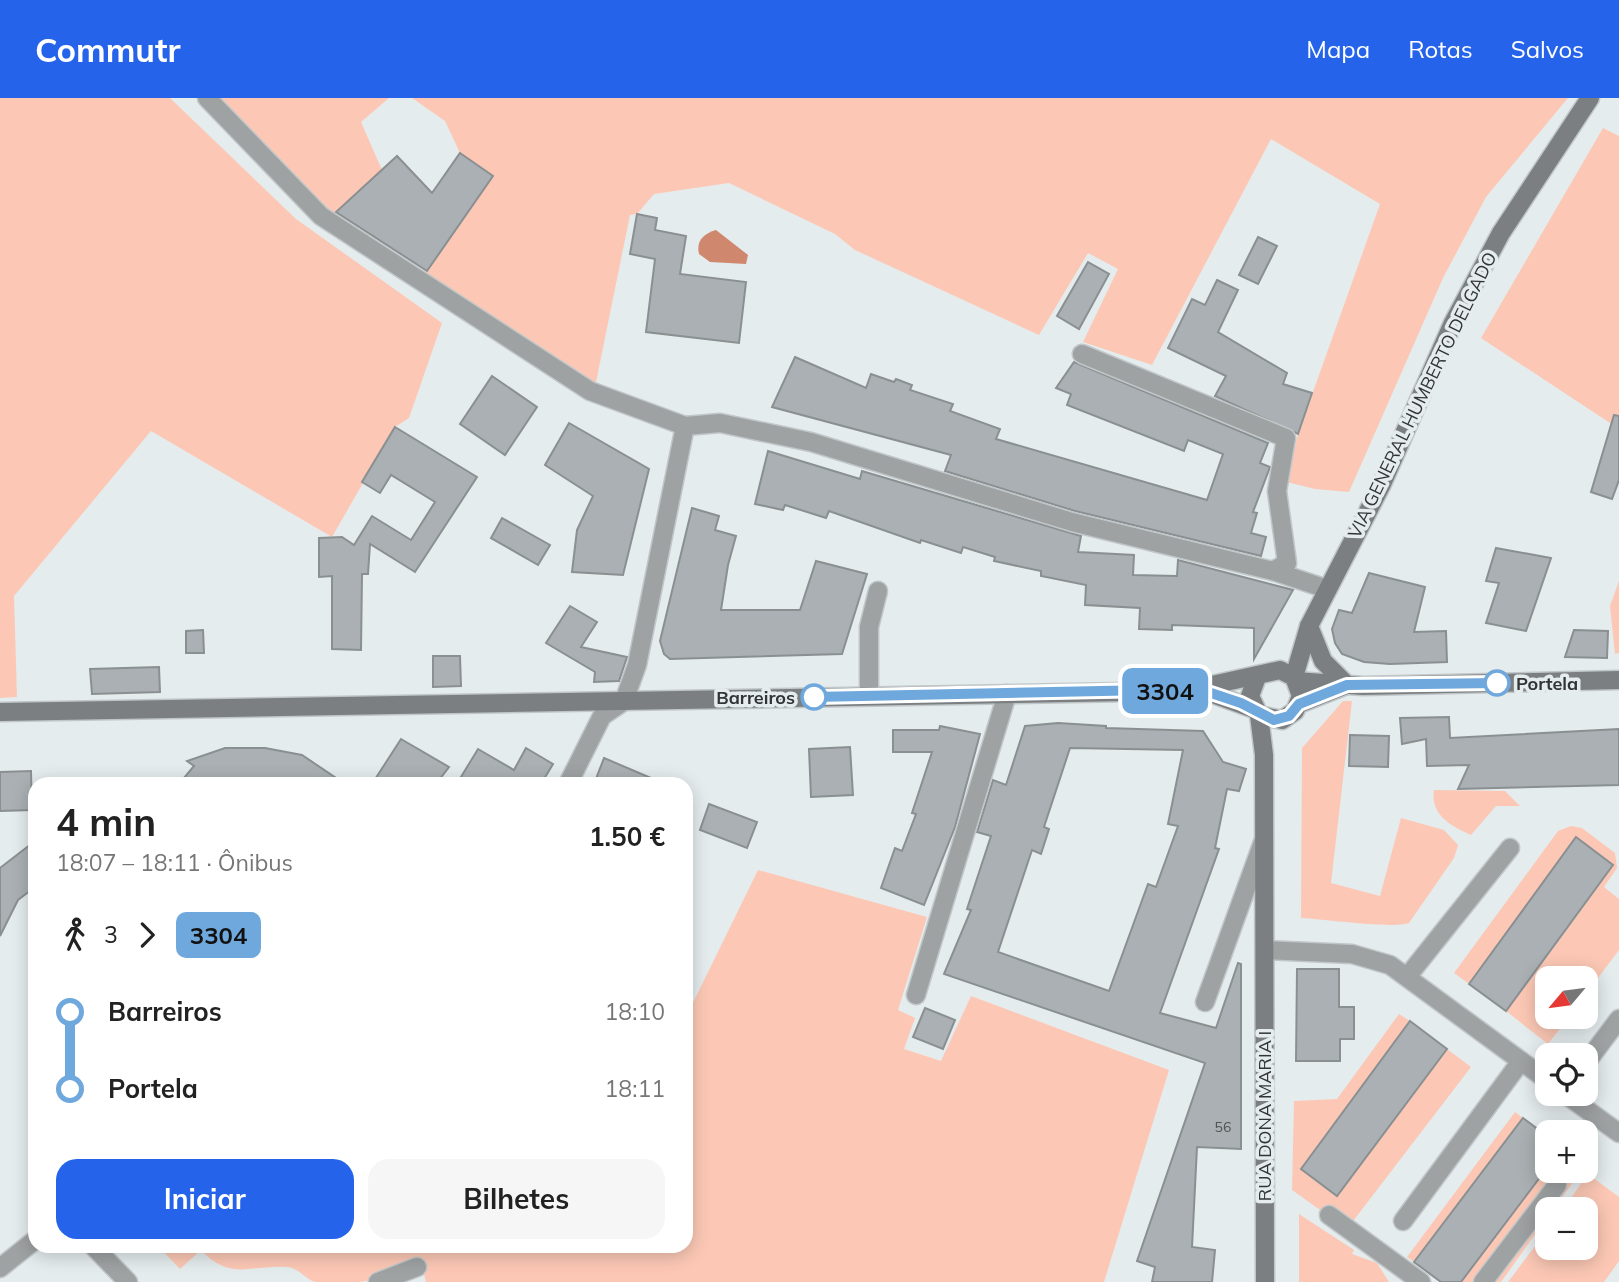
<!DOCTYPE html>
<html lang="pt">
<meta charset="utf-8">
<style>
:root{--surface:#fff;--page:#f6f6f6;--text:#222;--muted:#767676;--accent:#2563eb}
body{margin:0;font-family:Mulish,sans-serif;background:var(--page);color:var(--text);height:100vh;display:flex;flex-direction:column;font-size:26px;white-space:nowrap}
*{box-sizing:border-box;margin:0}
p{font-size:23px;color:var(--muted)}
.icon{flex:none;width:38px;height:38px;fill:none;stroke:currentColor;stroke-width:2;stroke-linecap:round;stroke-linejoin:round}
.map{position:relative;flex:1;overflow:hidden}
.panel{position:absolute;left:28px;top:679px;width:665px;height:476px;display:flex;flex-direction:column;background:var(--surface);border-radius:21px;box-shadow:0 4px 18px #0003}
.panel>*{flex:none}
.badge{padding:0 14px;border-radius:10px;font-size:24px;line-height:46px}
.needle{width:46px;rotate:241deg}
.tools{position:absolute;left:1535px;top:868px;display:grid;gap:14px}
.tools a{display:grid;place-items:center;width:63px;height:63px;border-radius:14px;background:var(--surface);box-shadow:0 4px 18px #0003;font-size:35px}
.map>.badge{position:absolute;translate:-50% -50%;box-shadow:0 0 0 4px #fff}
.legs{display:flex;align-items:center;gap:10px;height:77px;padding:0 28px;font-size:23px}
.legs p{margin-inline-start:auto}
.summary{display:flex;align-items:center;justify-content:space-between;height:119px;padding:0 28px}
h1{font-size:38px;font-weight:700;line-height:52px}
.button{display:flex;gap:14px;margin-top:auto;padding:14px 28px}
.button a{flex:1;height:80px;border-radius:21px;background:var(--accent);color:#fff;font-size:28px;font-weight:700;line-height:80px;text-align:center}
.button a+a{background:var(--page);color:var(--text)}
ul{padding:0 28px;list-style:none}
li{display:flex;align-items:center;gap:24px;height:77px;font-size:26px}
li i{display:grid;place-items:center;width:10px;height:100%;margin:0 9px;background:currentColor}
li i::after{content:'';width:18px;height:18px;margin:-9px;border:5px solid;border-radius:50%;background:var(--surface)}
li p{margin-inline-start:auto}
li:first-child i{background:linear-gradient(#0000 50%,currentColor 0)}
li:last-child i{background:linear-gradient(currentColor 50%,#0000 0)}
header{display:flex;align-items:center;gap:42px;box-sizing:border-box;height:98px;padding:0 35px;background:var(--accent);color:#fff}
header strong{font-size:33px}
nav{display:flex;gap:38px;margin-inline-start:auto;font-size:24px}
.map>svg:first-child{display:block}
.green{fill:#fcc8b5}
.water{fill:#cf876e}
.building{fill:#aab0b3;stroke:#8a9092;stroke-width:2;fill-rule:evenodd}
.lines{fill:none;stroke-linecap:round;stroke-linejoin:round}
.street-casing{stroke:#c1c7c9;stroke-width:21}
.secondary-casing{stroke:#c1c7c9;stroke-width:21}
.street{stroke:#9fa2a3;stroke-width:18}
.secondary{stroke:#7b7f81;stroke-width:18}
.line-1-casing{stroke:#fff;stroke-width:16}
.line-1{stroke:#6fa8dc;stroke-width:10}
.stop-1-dot{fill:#fff;stroke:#6fa8dc;stroke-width:3.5}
.labels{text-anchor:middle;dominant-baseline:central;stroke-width:7;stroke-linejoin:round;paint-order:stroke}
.number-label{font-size:14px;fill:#505354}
.street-label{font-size:18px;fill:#323435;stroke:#e5ecee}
.stop-label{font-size:18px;font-weight:bold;fill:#323435;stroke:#e5ecee;text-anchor:start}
</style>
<header>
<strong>Commutr</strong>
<nav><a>Mapa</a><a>Rotas</a><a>Salvos</a></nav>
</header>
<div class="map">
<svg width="1619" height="1184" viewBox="0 0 1619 1184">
<rect width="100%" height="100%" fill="#e5ecee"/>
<g class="green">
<polygon points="0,0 170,0 296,121 442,225 409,320 395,329 332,439 151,333 14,498 17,599 0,600"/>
<polygon points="218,0 389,0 361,24 382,72 332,118"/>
<polygon points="412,0 1568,0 1486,99 1443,180 1349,394 1315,391 1287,384 1298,336 1380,106 1271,41 1152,267 1083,244 1118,171 1088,155 1039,237 855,152 835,136 729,85 654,96 637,116 630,117 595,289 423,179 493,78 460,55 445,23"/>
<polygon points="1603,30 1619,38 1619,331 1481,240"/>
<polygon points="1619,483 1619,555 1615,556 1610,508"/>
<path d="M1343 603H1352L1331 785 1380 798 1401 720 1444 732 1458 747 1454 760 1409 825C1392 831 1324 821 1301 820L1302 650Z"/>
<path d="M1434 692 1505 693 1520 708H1496L1471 737C1451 728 1430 717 1434 692Z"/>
<polygon points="1571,728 1582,730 1615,755 1617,770 1604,789 1619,801 1619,852 1586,896 1586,880 1547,880 1547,919 1569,919 1548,946 1506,913 1613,766 1576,740 1469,886 1454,875 1558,733"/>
<path d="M758 772 927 819 898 912 915 920 904 951 941 963 971 898 1169 972 1104 1184H426L424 1176C381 1157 391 1182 359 1184 347 1184 327 1184 315 1184 305 1181 299 1170 287 1169 253 1166 230 1184 201 1152L180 1171 158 1148H686V919Z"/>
<polygon points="1399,916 1410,923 1301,1070 1337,1098 1447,951 1471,969 1347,1131 1292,1092 1294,1003 1337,1001"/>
<polygon points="1515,1014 1523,1020 1414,1164 1407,1159"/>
<polygon points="1547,1070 1547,1073 1556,1073 1472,1184 1461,1184"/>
<polygon points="1574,1073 1581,1073 1554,1111 1547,1111 1547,1120 1501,1184 1494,1184"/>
<polygon points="1588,1076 1619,1099 1619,1163 1604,1184 1508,1184 1547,1132 1547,1150 1586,1150 1586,1111 1563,1111"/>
<polygon points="1299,1116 1354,1152 1352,1156 1377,1165 1389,1184 1299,1184"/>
</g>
<path class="water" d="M716 132 748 157 746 166 710 164 699 156C696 143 703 136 716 132Z"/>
<g class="building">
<polygon points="460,55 493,78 427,173 336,114 397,58 432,95"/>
<polygon points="637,116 657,120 655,132 686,138 680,176 746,184 739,245 646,234 655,161 630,156"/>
<polygon points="1258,139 1277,148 1258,186 1239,177"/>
<polygon points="1088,164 1109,176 1079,231 1057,218"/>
<polygon points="1217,182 1238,192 1218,234 1287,275 1283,286 1312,295 1298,336 1215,298 1226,278 1168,250 1192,201 1205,207"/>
<polygon points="795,259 866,290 871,276 894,284 896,281 912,287 910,292 953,306 950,313 1000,331 996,341 1207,402 1223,356 1188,342 1184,353 1067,307 1071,296 1056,290 1074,264 1268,345 1260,365 1270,369 1253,414 1257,415 1251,435 1266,439 1261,458 1075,413 945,373 951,357 772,309"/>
<polygon points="492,278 537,309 505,357 460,326"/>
<polygon points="1614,317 1619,318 1619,382 1612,401 1591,394"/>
<polygon points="569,325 649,371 623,477 572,474 577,432 593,398 545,367"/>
<polygon points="395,329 477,379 415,474 370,446 368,476 362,476 361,552 332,551 332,478 319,479 319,440 342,439 354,447 372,418 411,442 435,404 391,377 380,395 362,384"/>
<polygon points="768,353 860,381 862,373 1081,438 1078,454 1134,457 1133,477 1177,478 1178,462 1293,492 1254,561 1254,530 1172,527 1172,532 1139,531 1140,510 1085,507 1086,487 1041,478 1041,473 994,463 995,459 963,449 961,455 921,442 920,445 829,413 826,420 785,407 783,412 755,406"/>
<polygon points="692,410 719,418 715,432 736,438 728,467 721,512 800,512 816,463 867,476 842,556 670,561 664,556 660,543"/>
<polygon points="502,420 550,447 538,467 491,440"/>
<polygon points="1496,450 1551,460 1526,533 1486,525 1499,485 1486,483"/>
<polygon points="1369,475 1425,489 1414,534 1446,533 1447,564 1390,566 1364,564 1342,556 1335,545 1332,531 1339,512 1352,515"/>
<polygon points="570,508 597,524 581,549 627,559 619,583 594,584 595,574 546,545"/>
<polygon points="203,532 204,555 186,555 186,533"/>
<polygon points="1574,532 1608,533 1607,560 1565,559"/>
<polygon points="433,558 460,558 461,588 433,589"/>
<polygon points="159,569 160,594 92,596 90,571"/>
<polygon points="1449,619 1450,640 1619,631 1619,687 1458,691 1469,667 1427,668 1426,641 1402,646 1400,620"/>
<path d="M1058 625 1106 628V630L1203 633 1223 664 1246 671 1239 693 1227 691 1215 750 1219 751 1160 915 1216 930 1238 865 1241 866V1051L1197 1049 1192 1149 1215 1152 1212 1184H1152L1155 1169 1137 1163 1205 965 944 876 971 812 967 811 991 738 977 734 993 682 1006 687 1025 628ZM1070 650 1183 652 1168 726 1178 728 1156 789 1148 786 1109 893 998 854 1032 752 1041 756 1049 731 1044 729Z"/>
<polygon points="940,628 980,636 955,729 924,807 881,790 895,750 902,753 916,716 912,715 932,654 893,654 893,632 939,632"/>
<polygon points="1350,637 1389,638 1388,669 1349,668"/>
<polygon points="401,641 449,669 436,686 372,686"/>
<polygon points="850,649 853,697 811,699 809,651"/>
<polygon points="225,650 265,650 302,657 345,686 179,686 194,668 187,663"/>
<polygon points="526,650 553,666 541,686 472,686 461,679 478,651 514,672"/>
<polygon points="604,660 665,686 594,686"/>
<polygon points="31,673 32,712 0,713 0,674"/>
<polygon points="709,706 757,724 747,750 700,732"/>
<polygon points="1576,739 1613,767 1506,913 1469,886"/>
<polygon points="35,743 35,789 18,802 0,838 0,770"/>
<polygon points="1297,871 1339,871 1339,909 1354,909 1354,941 1340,941 1340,963 1296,963"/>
<polygon points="925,910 955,922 943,951 913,939"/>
<polygon points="1410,923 1447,951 1337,1098 1301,1071"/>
<polygon points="1523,1020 1547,1038 1547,1070 1461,1184 1441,1184 1414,1164"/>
</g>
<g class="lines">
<g class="street-casing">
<g id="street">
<polyline points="207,0 321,118 590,293 685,328"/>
<polyline points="1082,256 1286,340 1277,393 1287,465 1273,473"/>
<polyline points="869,598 869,529 878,493"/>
<polyline points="568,686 602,618 624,603 637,567 685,328 720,325 811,344 1072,424 1273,473 1327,491"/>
<polyline points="1265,852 1352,856 1390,867 1547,982"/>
<polyline points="1407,879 1510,750"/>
<polyline points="916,897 1007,596"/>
<polyline points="1205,904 1263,744"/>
<polyline points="1586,965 1619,921"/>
<polyline points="1565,996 1619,1035"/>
<polyline points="1329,1117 1421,1184"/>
<polyline points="1403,1123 1521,963"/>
<polyline points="93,1148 128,1184"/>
<polyline points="0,1170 35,1142"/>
<polyline points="378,1184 417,1169"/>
<polyline points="1483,1184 1557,1087"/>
</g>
</g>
<g class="secondary-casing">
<g id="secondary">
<polyline points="1309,528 1323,563 1347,587"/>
<polyline points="1294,579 1309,528 1381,388 1453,225 1501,135 1590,0"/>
<polyline points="1296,583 1363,588 1619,582"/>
<polyline points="1199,591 1254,611"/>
<polyline points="1299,606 1344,588"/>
<polyline points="0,614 1185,593 1280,572 1294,579 1301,598 1295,613 1282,622 1259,617 1250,598 1257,579"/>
<polyline points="1259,617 1264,657 1265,1184"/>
</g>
</g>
<use href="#street" class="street"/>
<use href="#secondary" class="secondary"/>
</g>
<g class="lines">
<g class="line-1-casing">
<polyline id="line-1" points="814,599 1199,591 1241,605 1274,622 1289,618 1299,606 1347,587 1497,585"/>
</g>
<use href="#line-1" class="line-1"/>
</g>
<g class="stop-1-dot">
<circle cx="1497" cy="585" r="12"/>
<circle cx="814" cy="599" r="12"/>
</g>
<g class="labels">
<g class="number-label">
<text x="1223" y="1029">56</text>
</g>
<g class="street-label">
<text transform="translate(1422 297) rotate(-64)">VIA GENERAL HUMBERTO DELGADO</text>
<text transform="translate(1264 1018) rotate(-90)">RUA DONA MARIA I</text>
</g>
<g class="stop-label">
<text x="1516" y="585">Portela</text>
<text x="795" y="599" text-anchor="end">Barreiros</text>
</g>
</g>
</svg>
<div class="tools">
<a><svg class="needle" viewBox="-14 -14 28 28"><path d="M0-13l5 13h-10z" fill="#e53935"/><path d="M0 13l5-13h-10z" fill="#767676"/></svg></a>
<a><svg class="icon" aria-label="locate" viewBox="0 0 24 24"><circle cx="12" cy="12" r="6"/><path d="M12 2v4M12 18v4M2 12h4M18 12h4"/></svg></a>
<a>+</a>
<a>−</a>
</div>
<b class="badge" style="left:1165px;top:593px;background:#6fa8dc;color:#111">3304</b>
<section class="panel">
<div class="summary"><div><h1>4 min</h1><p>18:07 – 18:11 · Ônibus</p></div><b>1.50 €</b></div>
<div class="legs"><svg class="icon" aria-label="walk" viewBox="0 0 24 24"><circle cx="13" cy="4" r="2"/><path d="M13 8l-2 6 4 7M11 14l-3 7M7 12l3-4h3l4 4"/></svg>3<svg class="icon" aria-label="forward" viewBox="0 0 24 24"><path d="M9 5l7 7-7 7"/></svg><b class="badge" style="background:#6fa8dc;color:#111">3304</b></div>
<ul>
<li><i style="color:#6fa8dc"></i><b>Barreiros</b><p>18:10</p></li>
<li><i style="color:#6fa8dc"></i><b>Portela</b><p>18:11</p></li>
</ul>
<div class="button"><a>Iniciar</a><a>Bilhetes</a></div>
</section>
</div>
